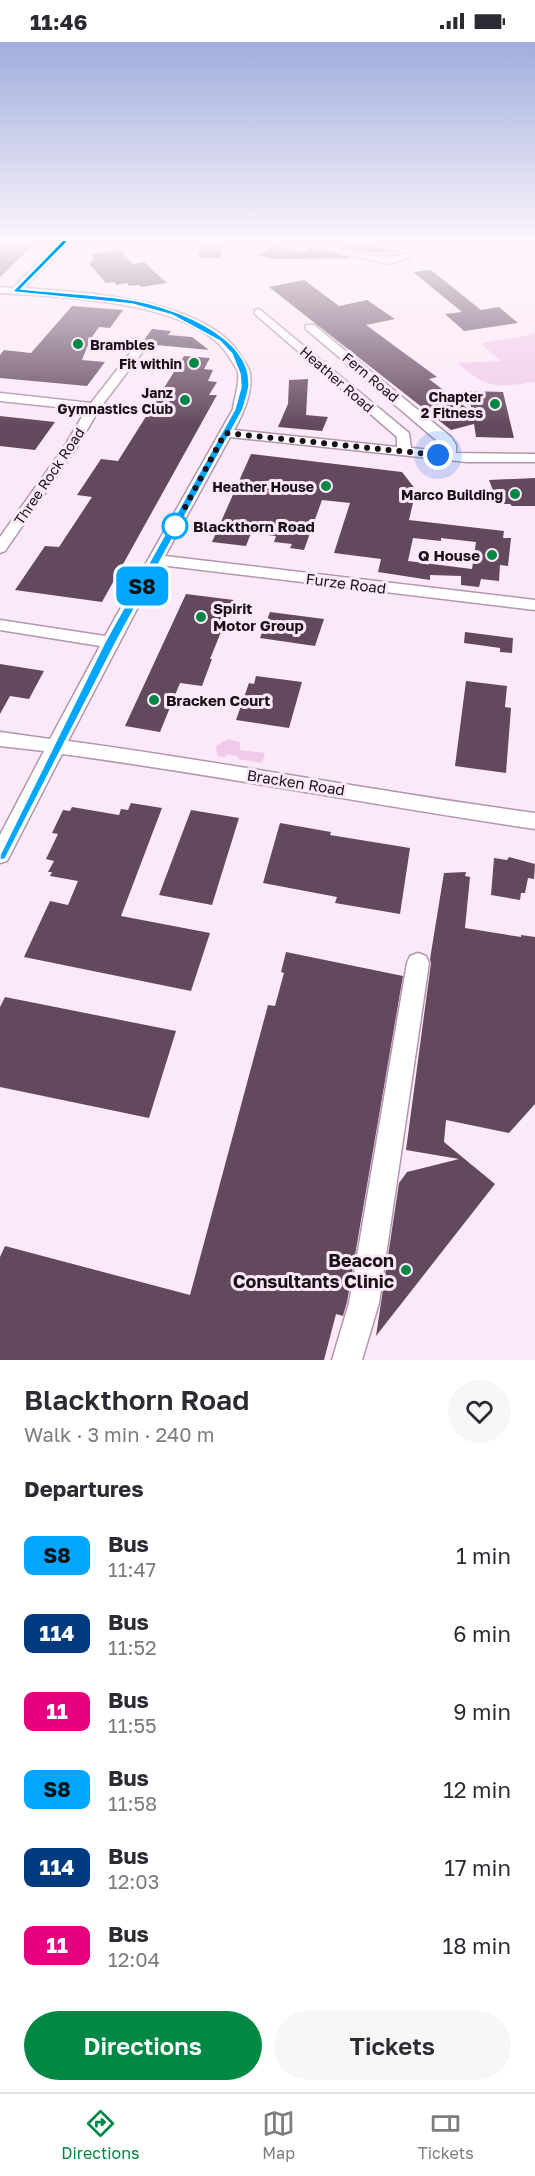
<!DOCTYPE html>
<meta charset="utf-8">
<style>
:root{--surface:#fff;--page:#f7f7f7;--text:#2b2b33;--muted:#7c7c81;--line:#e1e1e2;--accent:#018845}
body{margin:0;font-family:"Golos Text",sans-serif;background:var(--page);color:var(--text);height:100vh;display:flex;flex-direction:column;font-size:22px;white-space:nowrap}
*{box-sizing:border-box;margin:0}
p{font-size:20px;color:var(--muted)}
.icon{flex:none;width:33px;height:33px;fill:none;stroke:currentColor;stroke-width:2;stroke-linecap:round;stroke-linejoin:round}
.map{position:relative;height:1318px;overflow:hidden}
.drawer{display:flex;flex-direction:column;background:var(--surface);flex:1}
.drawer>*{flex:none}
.badge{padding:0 12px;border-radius:9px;font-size:21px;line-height:39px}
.you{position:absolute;width:30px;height:30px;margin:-15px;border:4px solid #fff;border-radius:50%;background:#1a73e8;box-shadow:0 0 0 9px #1a73e833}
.map>.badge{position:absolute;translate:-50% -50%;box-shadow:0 0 0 3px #fff}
h2{padding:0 24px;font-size:22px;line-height:54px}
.round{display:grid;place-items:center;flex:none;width:63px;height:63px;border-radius:32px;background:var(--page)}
.summary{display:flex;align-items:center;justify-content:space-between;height:102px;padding:0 24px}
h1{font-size:28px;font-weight:600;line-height:45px}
.button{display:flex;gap:12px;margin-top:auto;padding:12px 24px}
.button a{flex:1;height:69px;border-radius:36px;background:var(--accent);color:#fff;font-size:24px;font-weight:600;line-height:69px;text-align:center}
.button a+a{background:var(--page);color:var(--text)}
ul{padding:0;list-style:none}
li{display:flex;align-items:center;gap:18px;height:78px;padding:0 24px}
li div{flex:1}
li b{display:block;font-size:22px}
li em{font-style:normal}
li .badge{min-width:66px;font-weight:700;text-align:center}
.status{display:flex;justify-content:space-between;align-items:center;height:42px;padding:0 30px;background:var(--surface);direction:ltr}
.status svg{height:16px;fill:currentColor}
.dock{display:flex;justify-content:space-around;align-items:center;height:84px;border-top:2px solid var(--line);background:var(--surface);font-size:16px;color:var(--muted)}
.dock a{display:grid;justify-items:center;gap:3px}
.dock .active{color:var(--accent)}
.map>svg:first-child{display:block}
.green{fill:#f0cae9}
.building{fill:#63495e;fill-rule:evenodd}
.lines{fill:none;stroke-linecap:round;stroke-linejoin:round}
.minor-casing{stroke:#b396ae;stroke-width:3}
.minor{fill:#fff;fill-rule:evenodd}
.line{fill:#00a6ff;stroke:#fff;stroke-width:1.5}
.walk{stroke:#1b111a;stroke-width:6;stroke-dasharray:0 10.8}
.poi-dot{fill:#018845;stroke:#fce9f8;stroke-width:2}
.stop-dot{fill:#fff;stroke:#00a6ff;stroke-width:3}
.labels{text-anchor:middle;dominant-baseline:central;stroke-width:6;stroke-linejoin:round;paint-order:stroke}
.far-poi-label{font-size:14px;font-weight:bold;fill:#1b111a;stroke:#fce9f8;text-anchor:end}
.far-street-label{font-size:14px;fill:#1b111a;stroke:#fce9f8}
.stop-label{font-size:15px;font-weight:bold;fill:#1b111a;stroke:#fce9f8;text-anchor:start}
.poi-label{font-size:15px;font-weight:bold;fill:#1b111a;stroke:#fce9f8;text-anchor:start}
.street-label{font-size:15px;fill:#1b111a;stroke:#fce9f8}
.near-poi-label{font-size:18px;font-weight:bold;fill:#1b111a;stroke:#fce9f8;text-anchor:end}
</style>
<div class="status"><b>11:46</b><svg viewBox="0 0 49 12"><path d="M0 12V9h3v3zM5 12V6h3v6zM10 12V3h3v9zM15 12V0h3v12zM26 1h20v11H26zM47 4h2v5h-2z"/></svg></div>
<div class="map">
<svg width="535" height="1318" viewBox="0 0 535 1318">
<rect width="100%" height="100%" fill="#fce9f8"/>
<g class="green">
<path d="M535 291V340C498 345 487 348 458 321L501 319 481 302C499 296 517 297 535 291Z"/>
<polygon points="228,697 240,700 240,708 265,711 262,721 238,717 239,715 226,712 225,715 217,714 216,704"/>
</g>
<g class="building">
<polygon points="324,199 353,199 400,210 364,210 322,200"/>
<polygon points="0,201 33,203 0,235"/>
<polygon points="202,202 223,202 221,216 198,215"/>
<polygon points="276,204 302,211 311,206 353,216 274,217 258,213"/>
<polygon points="120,208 133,222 144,220 167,241 141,245 140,243 129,244 127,241 116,243 115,240 106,241 89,222 94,216 91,212"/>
<polygon points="431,228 481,268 499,265 518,281 464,289 445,272 462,270 413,230"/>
<polygon points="304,238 339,264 367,258 395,277 366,283 437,335 429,337 472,370 468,349 503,350 514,396 476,395 474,382 451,388 269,245"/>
<polygon points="72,264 123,268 110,286 99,285 90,298 82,318 105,320 87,344 0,336 0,313 4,308 31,311"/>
<polygon points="152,287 171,289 168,293 192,295 209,308 157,303 157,299 144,298"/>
<polygon points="184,314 210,316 204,327 213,328 208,339 217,340 209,353 217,353 102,560 15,548 45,504 59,505 92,455 77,453 101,417 118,419"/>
<polygon points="308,337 306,373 328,375 322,389 278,385 288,362 289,338"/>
<polygon points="0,374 55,380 35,408 0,404"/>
<path d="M251 412 402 430 416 448 409 478 504 489 503 496H511L508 524 500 523 499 539 481 537 479 545 461 543V534L430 533V538L378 530 381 517 334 511 350 461 322 458 304 508 290 506 292 502 274 500 276 494 251 491 246 504 212 500ZM413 496 441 499V496L476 500 472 527 408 519Z"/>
<polygon points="535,436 535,464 512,464 510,462 498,462 489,438"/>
<polygon points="186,552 234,558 210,617 212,617 202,644 180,641 160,690 125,684"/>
<polygon points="270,570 324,577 315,604 260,596"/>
<polygon points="465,590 513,596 512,611 500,610 500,606 464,601"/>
<polygon points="0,622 44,629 29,657 10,654 0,672"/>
<polygon points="256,634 302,640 289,686 236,678 249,641 254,642"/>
<polygon points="466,639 507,644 505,665 511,666 506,731 455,724"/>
<polygon points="131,761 162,766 121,874 210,891 191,949 24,915 50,859 68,863 78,839 50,834 52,830 48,830 54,819 46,817 58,792 52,791 63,768 70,769 72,765 119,773 121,767 128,768"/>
<polygon points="191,768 239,776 212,863 159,853"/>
<polygon points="280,781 331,790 330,793 410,806 400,872 335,861 337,855 263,841"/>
<polygon points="509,815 535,822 534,837 528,836 525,851 521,851 520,858 491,853 494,816 507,818"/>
<polygon points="466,830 465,834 470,835 465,886 521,895 521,893 535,895 535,1062 509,1091 446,1078 444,1100 495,1142 376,1294 399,1141 407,1130 459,1117 406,1108 431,921 430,917 444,831"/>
<polygon points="286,910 403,934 347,1260 343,1274 336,1272 324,1318 0,1318 0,1215 5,1204 190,1253 268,963 275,964 284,931 281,930"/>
<polygon points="5,955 176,989 149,1076 0,1045 0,965"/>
</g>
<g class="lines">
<g class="minor-casing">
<g id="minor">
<path d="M60 199H70L24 246C84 250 210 258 241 315 244 319 249 326 250 331 253 351 243 372 234 388L397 405V395L255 272V268L259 267 409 391 411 406 442 409V403L306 287V283H314L451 395 456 403V411L535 412V420H467L230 395 165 514 535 558V568L160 523 68 699C224 720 379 750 535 771V787C377 764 220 733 62 712L7 819 0 821V793L44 709 0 704V690L50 697 100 604 0 588V578L105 594 233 367C234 357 240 341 238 330 237 327 233 321 231 318 200 258 61 255 0 251V245L13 246Z"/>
<path d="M291 199C329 199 369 221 405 212L410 215 389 222Z"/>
<polygon points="141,301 147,304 100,366 77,405 5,509 0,511 0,495 64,405 86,368 0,359 0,351 91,361 137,302"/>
<polygon points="418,911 426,914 429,921 379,1261 362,1318 332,1318 349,1261 407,921 410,914"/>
</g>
</g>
<use href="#minor" class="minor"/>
</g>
<linearGradient id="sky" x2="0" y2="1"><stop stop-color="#9faedc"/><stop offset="0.52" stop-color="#fef5fc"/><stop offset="1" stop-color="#fef5fc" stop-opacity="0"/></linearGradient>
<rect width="535" height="384" fill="url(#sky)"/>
<path class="line" d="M63 198 68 199 21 247C58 251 96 252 132 258 172 265 252 293 249 344 248 351 245 359 243 367L116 600 5 817 0 818V813L105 600 235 367 241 345 240 332 232 312 220 299 172 273 132 262 14 250V248Z"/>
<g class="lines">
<polyline class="walk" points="175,484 225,391 438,413"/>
</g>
<g class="poi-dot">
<circle cx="78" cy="302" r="6"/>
<circle cx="194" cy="321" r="6"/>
<circle cx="185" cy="358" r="6"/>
<circle cx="495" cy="362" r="6"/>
<circle cx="326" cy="444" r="6"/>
<circle cx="515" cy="452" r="6"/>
<circle cx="492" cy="513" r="6"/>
<circle cx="201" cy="575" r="6"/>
<circle cx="154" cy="658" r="6"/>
<circle cx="406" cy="1228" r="6"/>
</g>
<circle class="stop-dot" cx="175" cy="484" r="12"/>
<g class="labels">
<g class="far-poi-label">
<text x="90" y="302" text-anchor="start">Brambles</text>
<text x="182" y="321">Fit within</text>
<text x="173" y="350">Janz<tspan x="173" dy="16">Gymnastics Club</tspan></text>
<text x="483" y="354">Chapter<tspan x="483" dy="16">2 Fitness</tspan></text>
<text x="314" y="444">Heather House</text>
<text x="503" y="452">Marco Building</text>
</g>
<g class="far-street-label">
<text transform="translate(371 335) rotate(40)">Fern Road</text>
<text transform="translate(337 337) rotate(41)">Heather Road</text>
<text transform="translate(49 434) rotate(-56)">Three Rock Road</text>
</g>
<g class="stop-label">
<text x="193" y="484">Blackthorn Road</text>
</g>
<g class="poi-label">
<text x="480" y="513" text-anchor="end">Q House</text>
<text x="213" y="566">Spirit<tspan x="213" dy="17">Motor Group</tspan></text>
<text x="166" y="658">Bracken Court</text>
</g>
<g class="street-label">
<text transform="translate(346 541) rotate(7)">Furze Road</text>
<text transform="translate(296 740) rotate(9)">Bracken Road</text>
</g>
<g class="near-poi-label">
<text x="394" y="1218">Beacon<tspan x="394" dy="21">Consultants Clinic</tspan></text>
</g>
</g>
</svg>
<div class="you" style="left:438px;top:413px"></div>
<b class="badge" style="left:142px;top:544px;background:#00a6ff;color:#111">S8</b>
</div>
<section class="drawer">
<div class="summary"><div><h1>Blackthorn Road</h1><p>Walk · 3 min · 240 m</p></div><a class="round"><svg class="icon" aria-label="heart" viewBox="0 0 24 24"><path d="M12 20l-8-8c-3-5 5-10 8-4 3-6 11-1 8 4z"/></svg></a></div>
<h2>Departures</h2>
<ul>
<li><span class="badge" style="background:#00a6ff;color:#111">S8</span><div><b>Bus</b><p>11:47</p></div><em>1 min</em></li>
<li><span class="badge" style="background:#003b80;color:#fff">114</span><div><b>Bus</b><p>11:52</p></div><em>6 min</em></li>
<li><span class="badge" style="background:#e6007e;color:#fff">11</span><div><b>Bus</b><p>11:55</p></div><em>9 min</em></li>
<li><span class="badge" style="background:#00a6ff;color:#111">S8</span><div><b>Bus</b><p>11:58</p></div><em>12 min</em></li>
<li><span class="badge" style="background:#003b80;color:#fff">114</span><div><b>Bus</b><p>12:03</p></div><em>17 min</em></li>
<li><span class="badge" style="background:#e6007e;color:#fff">11</span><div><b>Bus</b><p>12:04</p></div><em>18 min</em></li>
</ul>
<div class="button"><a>Directions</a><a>Tickets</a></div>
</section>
<nav class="dock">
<a class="active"><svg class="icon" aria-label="directions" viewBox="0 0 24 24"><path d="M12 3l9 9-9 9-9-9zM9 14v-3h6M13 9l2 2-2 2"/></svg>Directions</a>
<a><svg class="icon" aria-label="map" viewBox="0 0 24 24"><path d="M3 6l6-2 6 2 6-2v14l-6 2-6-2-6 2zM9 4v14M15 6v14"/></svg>Map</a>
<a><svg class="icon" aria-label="tickets" viewBox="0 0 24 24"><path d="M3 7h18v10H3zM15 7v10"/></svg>Tickets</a>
</nav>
